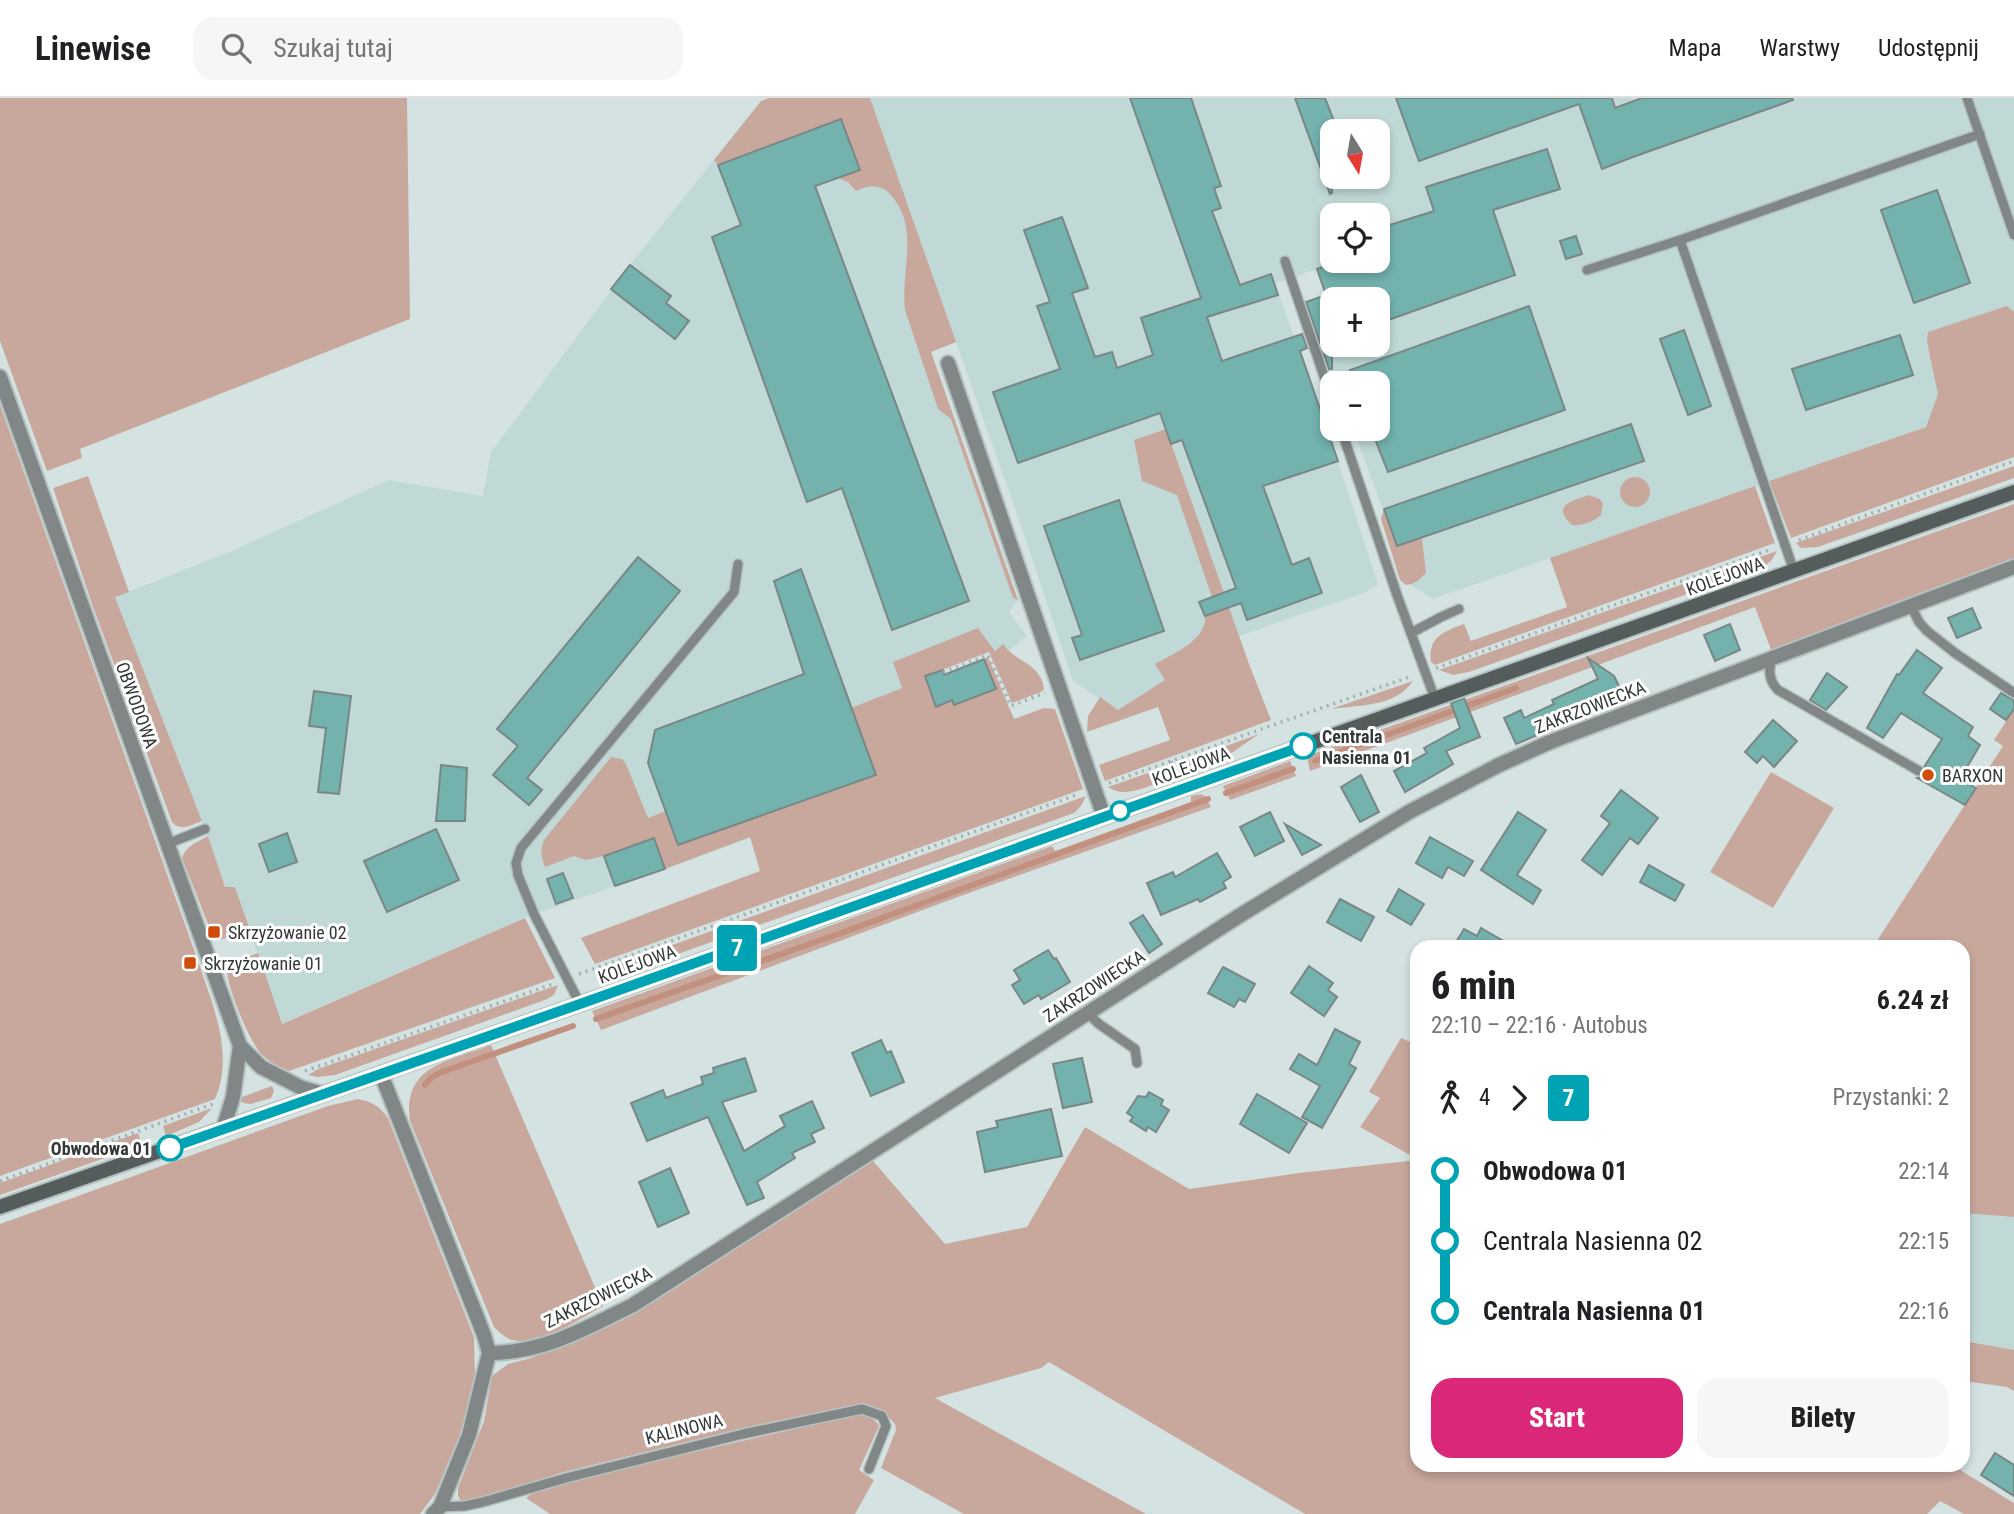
<!DOCTYPE html>
<html lang="pl">
<meta charset="utf-8">
<style>
:root{--surface:#fff;--page:#f6f6f6;--text:#202124;--muted:#757577;--line:#e0e0e0;--accent:#db2777}
body{margin:0;font-family:"Roboto Condensed",sans-serif;background:var(--page);color:var(--text);height:100vh;display:flex;flex-direction:column;font-size:26px;white-space:nowrap}
*{box-sizing:border-box;margin:0}
p{font-size:23px;color:var(--muted)}
.icon{flex:none;width:38px;height:38px;fill:none;stroke:currentColor;stroke-width:2;stroke-linecap:round;stroke-linejoin:round}
.map{position:relative;flex:1;overflow:hidden}
.panel{position:absolute;left:1410px;top:842px;width:560px;height:532px;display:flex;flex-direction:column;background:var(--surface);border-radius:21px;box-shadow:0 4px 10px #0003}
.panel>*{flex:none}
.badge{padding:0 14px;border-radius:5px;font-size:24px;line-height:46px}
.needle{width:46px;rotate:169deg}
.controls{position:absolute;left:1320px;top:21px;display:grid;gap:14px}
.controls a{display:grid;place-items:center;width:70px;height:70px;border-radius:14px;background:var(--surface);box-shadow:0 4px 10px #0003;font-size:35px}
.map>.badge{position:absolute;translate:-50% -50%;box-shadow:0 0 0 4px #fff}
.legs{display:flex;align-items:center;gap:10px;height:77px;padding:0 21px;font-size:23px}
.legs p{margin-inline-start:auto}
.head{display:flex;align-items:center;justify-content:space-between;height:119px;padding:0 21px}
h1{font-size:38px;font-weight:800;line-height:52px}
.button{display:flex;gap:14px;margin-top:auto;padding:14px 21px}
.button a{flex:1;height:80px;border-radius:21px;background:var(--accent);color:#fff;font-size:28px;font-weight:800;line-height:80px;text-align:center}
.button a+a{background:var(--page);color:var(--text)}
ul{padding:0 21px;list-style:none}
li{display:flex;align-items:center;gap:24px;height:70px;font-size:26px}
li i{display:grid;place-items:center;width:10px;height:100%;margin:0 9px;background:currentColor}
li i::after{content:'';width:18px;height:18px;margin:-9px;border:5px solid;border-radius:50%;background:var(--surface)}
li p{margin-inline-start:auto}
li:first-child i{background:linear-gradient(#0000 50%,currentColor 0)}
li:last-child i{background:linear-gradient(currentColor 50%,#0000 0)}
header{display:flex;align-items:center;gap:42px;box-sizing:border-box;height:98px;padding:0 35px;background:var(--surface);border-bottom:2px solid var(--line)}
header strong{font-size:33px}
nav{display:flex;gap:38px;margin-inline-start:auto;font-size:24px}
.search{width:490px;height:63px;background:var(--page);display:flex;align-items:center;gap:18px;box-sizing:border-box;padding:0 24px;border-radius:21px;color:var(--muted);font-size:26px}
.map>svg:first-child{display:block}
.built{fill:#c0d9d7;fill-rule:evenodd}
.green{fill:#c8a89d}
.lines{fill:none;stroke-linecap:round;stroke-linejoin:round}
.stream{stroke:#c2907f;stroke-width:6}
.building{fill:#73b2ad;stroke:#798786;stroke-width:2}
.lane-casing{stroke:#b4c1c0;stroke-width:12}
.street-casing{stroke:#b4c1c0;stroke-width:18}
.secondary-casing{stroke:#b4c1c0;stroke-width:18}
.path{stroke:#a3afae;stroke-width:3.5;stroke-dasharray:2 5;stroke-linecap:butt}
.lane{stroke:#808786;stroke-width:9}
.street{stroke:#808786;stroke-width:14}
.secondary{stroke:#545d5c;stroke-width:14}
.line-1-casing{stroke:#fff;stroke-width:16}
.line-1{stroke:#00a3b4;stroke-width:10}
.stop-1-dot{fill:#fff;stroke:#00a3b4;stroke-width:3.5}
.poi-dot{fill:#d14b09;stroke:#fff;stroke-width:2.5}
.labels{text-anchor:middle;dominant-baseline:central;stroke-width:6;stroke-linejoin:round;paint-order:stroke}
.street-label{font-size:18px;fill:#333938;stroke:#fff}
.stop-label{font-size:18px;font-weight:bold;fill:#333938;stroke:#fff;text-anchor:start}
.poi-label{font-size:18px;fill:#333938;stroke:#fff;text-anchor:start}
</style>
<header>
<strong>Linewise</strong>
<div class="search"><svg class="icon" aria-label="search" viewBox="0 0 24 24"><circle cx="10" cy="10" r="6"/><path d="M15 15l6 6"/></svg>Szukaj tutaj</div>
<nav><a>Mapa</a><a>Warstwy</a><a>Udostępnij</a></nav>
</header>
<div class="map">
<svg width="2014" height="1416" viewBox="0 0 2014 1416">
<rect width="100%" height="100%" fill="#d4e3e2"/>
<g class="built">
<path d="M769 0H2014V298L1433 501 1411 487 1353 331H1377V285H1336L1306 204 1326 197 1318 171 1275 185 1338 363 1378 487 1363 495 1239 538 1249 566 1117 612 1073 583 1019 422 956 244 931 254 1018 502 1009 514 1027 538 1008 553H995L978 530 902 590 884 598 914 680 665 771 534 816 281 926 235 789H225L205 731 115 499 229 454 389 382 483 398 491 354 630 167 761 3ZM1332 33H1377V79H1332ZM1332 117H1377V163H1332ZM1332 201H1377V247H1332Z"/>
<polygon points="1964,1115 2014,1119 2014,1252 1964,1243"/>
</g>
<g class="green">
<polygon points="0,0 407,0 410,221 80,351 82,360 47,373 0,243"/>
<path d="M769 0H870L956 244 931 254 1018 502 1013 500 951 321 938 311 905 212C900 172 921 130 890 96 881 86 867 87 856 93L849 85 839 80 860 72 842 22 718 67 714 62 761 3Z"/>
<polygon points="2007,208 2014,214 2014,359 1791,440 1769,383 1926,329 1938,296 1929,254 1927,241 1928,234"/>
<path d="M0 307 198 863C212 906 235 955 215 1001L0 1078Z"/>
<path d="M1166 331 1249 566 1271 622 1105 683 1099 667 1170 642 1158 609 1087 634 1088 618 1100 599 1118 612 1165 582 1155 566C1173 556 1207 542 1205 518L1228 509 1222 495 1212 499 1177 397 1142 383 1134 342Z"/>
<polygon points="2014,368 2014,380 1818,449 1801,450 1796,445"/>
<path d="M88 378 129 494 115 499 202 723C191 727 181 734 172 724L93 509 53 390Z"/>
<circle cx="1635" cy="394" r="15"/>
<path d="M1755 388 1775 445 1435 567 1431 564C1427 539 1445 533 1464 526L1471 543 1567 509 1550 460Z"/>
<path d="M1589 397 1600 401 1603 406 1601 417C1593 424 1583 428 1572 427 1551 408 1571 403 1589 397Z"/>
<polygon points="2014,406 2014,462 1771,552 1755,509 1310,673 1307,658"/>
<path d="M1384 411 1397 448 1422 440 1426 475C1420 481 1416 486 1406 487L1400 482 1381 421Z"/>
<polygon points="1777,453 1771,463 1763,469 1469,574 1453,577 1439,572"/>
<path d="M978 530 995 553 1003 546C1016 565 1041 565 1044 591L1041 594 1012 605 989 554 926 578 952 602 955 607 995 591 984 561 988 559 1014 621 1044 610 1055 611 1083 691 595 866 581 840 760 773 750 739 665 771 654 740 604 758 586 762 574 758 545 769C541 760 540 752 544 742L611 659 622 661 626 666 648 720 666 713 669 721 853 686 876 677 851 610 902 590 893 564Z"/>
<path d="M1413 583C1396 609 1359 607 1331 611Z"/>
<polygon points="2014,611 2014,1119 1964,1115 1964,849 1873,849 2003,648 1994,642"/>
<polygon points="1259,636 1227,658 1180,676 1177,666"/>
<polygon points="1290,663 1296,678 1230,702 1223,688"/>
<path d="M1168 668 1172 679C1153 686 1126 702 1108 689Z"/>
<polygon points="1771,674 1834,710 1773,810 1710,774"/>
<polygon points="1201,696 1205,698 1211,709 955,800 601,932 592,913 1052,748 1055,753 1191,704 1191,698"/>
<polygon points="1086,698 1081,708 1074,715 619,877 605,877 600,873"/>
<path d="M208 738 225 789H235L251 835 217 842 212 836 182 760C186 748 197 744 208 738Z"/>
<path d="M525 820 555 880 289 973C280 969 269 964 261 956 249 942 226 888 227 870L231 865 258 855 282 926Z"/>
<polygon points="558,887 554,897 545,902 335,977 318,979 308,977 318,971"/>
<polygon points="1401,940 1417,947 1417,1061 1360,1029 1380,1000 1369,994"/>
<path d="M491 947 603 1208C580 1221 537 1250 512 1242 504 1239 499 1234 494 1229L410 1023C402 967 450 963 491 947Z"/>
<polygon points="272,988 274,993 271,1000 251,1006 243,1005 241,1002 242,999"/>
<path d="M358 1001C373 1004 379 1008 388 1020L474 1239 475 1279 460 1336 435 1396 420 1416H0V1126L328 1008Z"/>
<polygon points="212,1010 199,1024 166,1038 163,1028"/>
<polygon points="1085,1029 1189,1091 1299,1075 1417,1062 1418,1367 1952,1367 2014,1405 2014,1416 1964,1416 1940,1403 1927,1416 1305,1416 1049,1264 1041,1270 935,1300 1146,1416 964,1416 881,1370 896,1332 895,1326 882,1312 863,1305 743,1330 564,1374 471,1404 461,1403 458,1398 458,1390 484,1323 492,1278 508,1266 531,1260 584,1240 635,1213 873,1063 945,1146 1027,1129"/>
<polygon points="138,1035 142,1047 0,1097 0,1085"/>
<polygon points="1964,1243 2014,1252 2014,1293 2007,1289 1964,1283"/>
<path d="M857 1317C866 1317 875 1319 879 1328L859 1372 874 1382 855 1416H550L526 1400 535 1393 596 1376Z"/>
</g>
<g class="lines">
<g class="stream">
<polyline points="1315,663 1516,590"/>
<polyline points="1226,695 1293,671"/>
<polyline points="596,921 841,835 1208,701"/>
<polyline points="425,987 431,980 439,975 573,928"/>
</g>
</g>
<g class="building">
<polygon points="1130,0 1191,0 1221,88 1214,90 1221,110 1212,113 1240,187 1271,176 1278,197 1207,219 1222,263 1302,236 1307,250 1300,253 1338,363 1263,388 1292,467 1309,460 1322,495 1247,522 1241,505 1205,518 1199,504 1236,490 1182,342 1171,346 1160,315 1018,365 993,294 1060,271 1037,208 1050,204 1024,132 1062,119 1088,190 1072,195 1095,259 1112,254 1117,270 1153,257 1141,220 1201,200"/>
<polygon points="1295,0 1325,0 1338,33 1332,33 1332,95 1330,96"/>
<polygon points="1396,0 1612,0 1615,10 1642,0 1792,0 1793,2 1633,59 1602,71 1579,6 1419,63"/>
<polygon points="841,21 860,72 815,88 969,503 892,532 842,390 807,404 712,139 741,127 718,67"/>
<polygon points="1547,51 1560,91 1493,112 1515,177 1377,226 1377,201 1332,201 1332,271 1329,271 1306,204 1326,197 1317,171 1342,163 1377,163 1377,131 1434,113 1426,89"/>
<polygon points="1937,92 1970,185 1914,205 1881,112"/>
<polygon points="1576,138 1582,156 1566,161 1560,143"/>
<polygon points="630,167 671,198 666,205 689,223 675,241 611,191"/>
<polygon points="1529,208 1565,312 1388,374 1373,336 1377,335 1377,285 1355,285 1350,272"/>
<polygon points="1684,232 1711,308 1688,317 1660,241"/>
<polygon points="1900,237 1913,277 1806,312 1792,271"/>
<polygon points="1631,326 1644,363 1397,448 1384,411"/>
<polygon points="1119,402 1164,533 1080,562 1072,540 1082,537 1044,428"/>
<polygon points="638,459 680,493 527,680 542,692 529,707 493,677 518,648 497,631"/>
<polygon points="801,471 876,677 678,747 648,665 655,632 804,576 774,483"/>
<polygon points="1972,510 1981,530 1957,540 1948,520"/>
<polygon points="1730,526 1740,552 1715,563 1704,537"/>
<polygon points="1917,552 1942,570 1923,595 1973,629 1968,638 1980,647 1960,681 1976,690 1965,707 1917,680 1925,677 1926,672 1924,669 1942,641 1901,615 1883,640 1867,630 1897,576 1899,577"/>
<polygon points="1588,560 1614,578 1622,594 1574,617 1576,621 1516,646 1504,620 1521,612 1524,620 1554,606 1552,602 1598,581"/>
<polygon points="984,561 996,591 954,607 952,602 936,609 925,578 943,572 944,577"/>
<polygon points="1827,575 1847,589 1826,612 1810,602"/>
<polygon points="314,593 351,598 339,696 318,694 326,630 309,628"/>
<polygon points="2001,595 2014,602 2014,611 2006,622 1990,611"/>
<polygon points="1464,600 1480,639 1446,653 1453,666 1405,694 1394,673 1427,655 1424,650 1460,630 1451,605"/>
<polygon points="1773,622 1797,643 1774,669 1763,658 1757,665 1745,654"/>
<polygon points="441,667 467,670 465,723 436,723"/>
<polygon points="1361,677 1379,714 1360,724 1341,689"/>
<polygon points="1621,692 1658,720 1638,746 1630,740 1602,777 1582,762 1610,725 1601,718"/>
<polygon points="1270,714 1284,743 1255,758 1240,729"/>
<polygon points="1518,714 1546,732 1517,777 1541,792 1533,806 1481,772"/>
<polygon points="1285,726 1321,747 1302,757"/>
<polygon points="436,731 459,782 387,814 364,763"/>
<polygon points="287,735 297,764 269,774 259,746"/>
<polygon points="1430,739 1473,763 1464,778 1448,769 1442,780 1416,765"/>
<polygon points="654,740 665,771 615,788 604,758"/>
<polygon points="1217,755 1231,779 1223,784 1226,790 1200,804 1198,801 1161,817 1147,785 1173,774 1175,779"/>
<polygon points="1649,767 1684,787 1675,803 1640,784"/>
<polygon points="563,775 573,800 556,806 547,781"/>
<polygon points="1399,791 1424,806 1411,827 1387,813"/>
<polygon points="1340,801 1374,819 1361,843 1327,824"/>
<polygon points="1143,817 1162,846 1149,855 1130,825"/>
<polygon points="1481,830 1514,849 1453,849 1464,831 1477,838"/>
<polygon points="1048,852 1054,861 1056,860 1070,884 1041,901 1039,897 1024,906 1012,887 1020,882 1014,872"/>
<polygon points="1309,868 1333,885 1328,892 1337,899 1324,918 1291,895"/>
<polygon points="1223,869 1255,886 1245,904 1239,901 1234,909 1208,895"/>
<polygon points="1335,931 1360,944 1349,966 1356,970 1322,1030 1302,1019 1320,988 1290,971 1299,956 1317,967"/>
<polygon points="881,942 887,955 891,953 904,984 871,998 852,955"/>
<polygon points="745,960 756,993 722,1004 744,1053 785,1028 780,1018 812,1003 824,1030 811,1036 815,1044 792,1055 795,1060 757,1084 764,1100 747,1107 708,1019 647,1043 631,1005 663,992 666,1000 703,986 701,979 714,975 713,970"/>
<polygon points="1082,960 1092,1004 1063,1010 1053,966"/>
<polygon points="1149,994 1163,1002 1161,1007 1169,1012 1156,1034 1148,1029 1146,1033 1130,1023 1133,1019 1127,1015 1138,998 1146,999"/>
<polygon points="1257,996 1307,1025 1289,1055 1240,1026"/>
<polygon points="1051,1011 1062,1058 985,1074 977,1034 998,1029 996,1023"/>
<polygon points="670,1070 689,1115 658,1129 639,1084"/>
<polygon points="1995,1355 2014,1367 2014,1398 1981,1377"/>
</g>
<g class="lines">
<g class="lane-casing">
<g id="lane">
<polyline points="1967,0 2014,137"/>
<polyline points="1680,142 1794,473"/>
<polyline points="1285,163 1332,302"/>
<polyline points="1587,172 1680,142 1980,36"/>
<polyline points="1341,331 1397,497 1435,601"/>
<polyline points="1911,508 1919,524 1927,533 1955,555 2014,595"/>
<polyline points="1411,535 1441,519 1459,511"/>
<path d="M1772 560C1768 572 1769 583 1778 592L1919 673"/>
<polyline points="167,746 205,731"/>
<polyline points="580,906 534,816 518,777 516,765 521,750 734,494 738,466"/>
<polyline points="1087,915 1099,926 1135,951 1137,965"/>
<polyline points="440,1409 465,1408 483,1404 566,1380 743,1336 862,1311 882,1318 886,1328 869,1371"/>
</g>
</g>
<g class="street-casing">
<g id="street">
<polyline points="948,265 1104,719"/>
<polyline points="0,279 240,948 233,999 223,1031"/>
<polyline points="240,948 261,969 302,990 323,996"/>
<polyline points="381,976 484,1237 489,1255 469,1337 440,1409 433,1416"/>
<path d="M489 1255C543 1255 585 1231 633 1207L1239 818 1409 714 1497 668 1550 644 2014 469"/>
</g>
</g>
<g class="secondary-casing">
<polyline id="secondary" points="0,1109 580,906 2014,394"/>
</g>
<g class="path">
<polyline points="1799,442 2014,363"/>
<polyline points="1436,570 1772,451"/>
<polyline points="943,574 988,557 1011,608 1045,595"/>
<polyline points="1171,663 1176,678"/>
<polyline points="1109,685 1412,578"/>
<polyline points="579,876 1079,696"/>
<polyline points="305,973 556,885"/>
<polyline points="0,1083 213,1006"/>
</g>
<use href="#lane" class="lane"/>
<use href="#street" class="street"/>
<use href="#secondary" class="secondary"/>
</g>
<g class="lines">
<g class="line-1-casing">
<polyline id="line-1" points="170,1050 580,906 1303,648"/>
</g>
<use href="#line-1" class="line-1"/>
</g>
<g class="stop-1-dot">
<circle cx="1303" cy="648" r="12"/>
<circle cx="1120" cy="713" r="9"/>
<circle cx="170" cy="1050" r="12"/>
</g>
<g class="poi-dot">
<circle cx="1928" cy="677" r="7"/>
<rect x="207" y="827" width="14" height="14" rx="3.5"/>
<rect x="183" y="858" width="14" height="14" rx="3.5"/>
</g>
<g class="labels">
<g class="street-label">
<text transform="translate(1725 478) rotate(-20)">KOLEJOWA</text>
<text transform="translate(137 607) rotate(70)">OBWODOWA</text>
<text transform="translate(1590 609) rotate(-21)">ZAKRZOWIECKA</text>
<text transform="translate(1191 668) rotate(-20)">KOLEJOWA</text>
<text transform="translate(637 866) rotate(-20)">KOLEJOWA</text>
<text transform="translate(1094 888) rotate(-33)">ZAKRZOWIECKA</text>
<text transform="translate(598 1199) rotate(-26)">ZAKRZOWIECKA</text>
<text transform="translate(684 1331) rotate(-14)">KALINOWA</text>
</g>
<g class="stop-label">
<text x="1322" y="638">Centrala<tspan x="1322" dy="21">Nasienna 01</tspan></text>
<text x="151" y="1050" text-anchor="end">Obwodowa 01</text>
</g>
<g class="poi-label">
<text x="1942" y="677">BARXON</text>
<text x="228" y="834">Skrzyżowanie 02</text>
<text x="204" y="865">Skrzyżowanie 01</text>
</g>
</g>
</svg>
<div class="controls">
<a><svg class="needle" viewBox="-14 -14 28 28"><path d="M0-13l5 13h-10z" fill="#e53935"/><path d="M0 13l5-13h-10z" fill="#757577"/></svg></a>
<a><svg class="icon" aria-label="locate" viewBox="0 0 24 24"><circle cx="12" cy="12" r="6"/><path d="M12 2v4M12 18v4M2 12h4M18 12h4"/></svg></a>
<a>+</a>
<a>−</a>
</div>
<b class="badge" style="left:737px;top:850px;background:#00a3b4;color:#fff">7</b>
<section class="panel">
<div class="head"><div><h1>6 min</h1><p>22:10 – 22:16 · Autobus</p></div><b>6.24 zł</b></div>
<div class="legs"><svg class="icon" aria-label="walk" viewBox="0 0 24 24"><circle cx="13" cy="4" r="2"/><path d="M13 8l-2 6 4 7M11 14l-3 7M7 12l3-4h3l4 4"/></svg>4<svg class="icon" aria-label="forward" viewBox="0 0 24 24"><path d="M9 5l7 7-7 7"/></svg><b class="badge" style="background:#00a3b4;color:#fff">7</b><p>Przystanki: 2</p></div>
<ul>
<li><i style="color:#00a3b4"></i><b>Obwodowa 01</b><p>22:14</p></li>
<li><i style="color:#00a3b4"></i><span>Centrala Nasienna 02</span><p>22:15</p></li>
<li><i style="color:#00a3b4"></i><b>Centrala Nasienna 01</b><p>22:16</p></li>
</ul>
<div class="button"><a>Start</a><a>Bilety</a></div>
</section>
</div>
